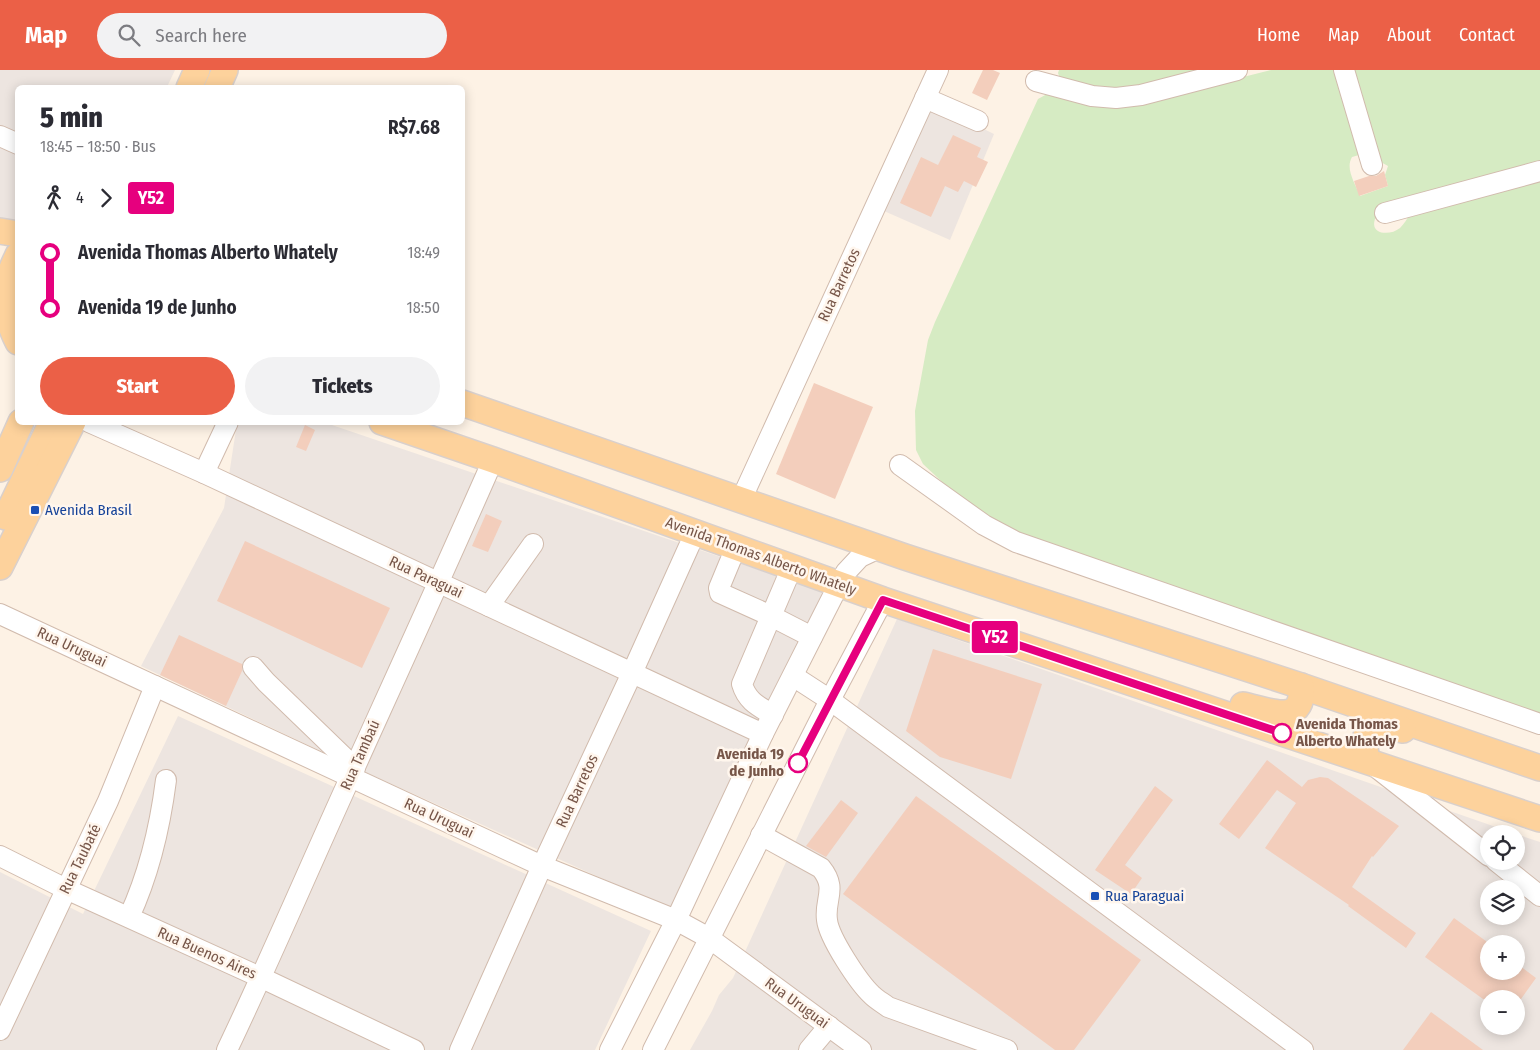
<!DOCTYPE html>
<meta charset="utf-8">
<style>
:root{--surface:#fff;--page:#f2f2f3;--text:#2b2b33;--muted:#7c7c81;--accent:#eb6047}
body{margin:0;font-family:"Fira Sans Condensed",sans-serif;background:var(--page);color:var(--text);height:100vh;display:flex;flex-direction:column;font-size:19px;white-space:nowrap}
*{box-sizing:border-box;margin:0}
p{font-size:16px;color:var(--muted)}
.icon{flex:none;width:28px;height:28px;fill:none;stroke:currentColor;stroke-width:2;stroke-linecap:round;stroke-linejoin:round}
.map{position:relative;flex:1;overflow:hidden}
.panel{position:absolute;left:15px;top:15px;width:450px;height:340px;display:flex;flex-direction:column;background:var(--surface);border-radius:8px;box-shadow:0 2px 12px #0003}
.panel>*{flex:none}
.badge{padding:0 10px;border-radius:4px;font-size:18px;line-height:32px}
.tools{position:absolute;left:1480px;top:755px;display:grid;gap:10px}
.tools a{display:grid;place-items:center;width:45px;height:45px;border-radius:50%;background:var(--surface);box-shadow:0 2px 12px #0003;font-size:25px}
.map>.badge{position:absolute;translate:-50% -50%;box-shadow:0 0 0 2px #fff}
.legs{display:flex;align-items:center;gap:8px;height:55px;padding:0 25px;font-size:16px}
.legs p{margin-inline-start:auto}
.summary{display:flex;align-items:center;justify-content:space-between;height:85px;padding:0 25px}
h1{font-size:28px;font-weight:800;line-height:38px}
.primary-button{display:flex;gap:10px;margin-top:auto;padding:10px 25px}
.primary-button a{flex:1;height:58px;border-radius:30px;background:var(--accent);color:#fff;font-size:20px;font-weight:800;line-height:58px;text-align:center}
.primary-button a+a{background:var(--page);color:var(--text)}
ul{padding:0 25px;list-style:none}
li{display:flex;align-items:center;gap:18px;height:55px;font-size:19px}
li i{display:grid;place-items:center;width:8px;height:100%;margin:0 6px;background:currentColor}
li i::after{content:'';width:12px;height:12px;margin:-6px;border:4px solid;border-radius:50%;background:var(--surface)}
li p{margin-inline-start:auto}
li:first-child i{background:linear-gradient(#0000 50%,currentColor 0)}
li:last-child i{background:linear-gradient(currentColor 50%,#0000 0)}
header{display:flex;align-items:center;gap:30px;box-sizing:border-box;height:70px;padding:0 25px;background:var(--accent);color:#fff}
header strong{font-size:24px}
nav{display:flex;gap:28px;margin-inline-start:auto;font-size:18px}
.search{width:350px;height:45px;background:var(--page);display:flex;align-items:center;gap:12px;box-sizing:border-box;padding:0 18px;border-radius:28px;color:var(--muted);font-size:19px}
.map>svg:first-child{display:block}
.industrial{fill:#ede5e0;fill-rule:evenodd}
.green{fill:#d6ebc3}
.building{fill:#f3cebc}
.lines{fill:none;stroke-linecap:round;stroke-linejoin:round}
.minor-casing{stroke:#d1bbad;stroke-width:22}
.major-casing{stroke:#d9d0cc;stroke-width:28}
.minor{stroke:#fff;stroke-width:20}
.major{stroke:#fdd29c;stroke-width:25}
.line-1-casing{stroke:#fff;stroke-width:11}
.line-1{stroke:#e6007e;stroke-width:8}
.transit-dot{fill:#1a4fb4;stroke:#fff6ed;stroke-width:2}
.stop-1-dot{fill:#fff;stroke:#e6007e;stroke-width:2.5}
.labels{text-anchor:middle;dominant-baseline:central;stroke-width:5;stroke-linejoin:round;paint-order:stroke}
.street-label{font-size:15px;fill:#775649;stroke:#fff6ed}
.transit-label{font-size:15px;fill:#164399;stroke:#fff6ed;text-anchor:start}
.stop-label{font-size:15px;font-weight:bold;fill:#775649;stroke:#fff6ed;text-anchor:start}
</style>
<header>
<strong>Map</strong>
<div class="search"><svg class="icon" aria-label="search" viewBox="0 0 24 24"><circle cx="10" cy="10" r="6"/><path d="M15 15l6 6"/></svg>Search here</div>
<nav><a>Home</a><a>Map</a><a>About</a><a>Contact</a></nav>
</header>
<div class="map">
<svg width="1540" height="980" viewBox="0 0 1540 980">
<rect width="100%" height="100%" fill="#fdf2e5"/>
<g class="industrial">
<polygon points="0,0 175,0 167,17 18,18 17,155 0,147"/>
<polygon points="930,33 994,64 950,170 884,141"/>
<polygon points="237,353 326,353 824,522 672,840 367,703 141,596 224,438"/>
<path d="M897 549 1516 764H1489V791H1516V764L1540 772V980H690L712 941 719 925 733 908ZM1489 819H1516V846H1489ZM1489 874H1516V901H1489ZM1489 929H1516V956H1489Z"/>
<polygon points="178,646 651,861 595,980 0,980 0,802 83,844"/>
</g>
<g class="green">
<polygon points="1059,0 1236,0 1141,25 1061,11 1058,3"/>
<path d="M1271 0H1336L1359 85 1352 87C1345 99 1355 113 1360 126L1388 116 1385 105 1388 96 1379 91 1351 0H1540V93L1377 145C1366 164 1389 167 1400 158 1404 154 1407 149 1410 144L1540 109V646L1016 467 955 424 923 394 916 380 915 341 928 270 935 252 1038 29 1047 24 1156 29Z"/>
</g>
<g class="building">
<polygon points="983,0 993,0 1000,3 987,30 972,23"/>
<polygon points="953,65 981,78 977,87 988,92 976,117 964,111 958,122 945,116 931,147 900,133 921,87 938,95"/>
<polygon points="1384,101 1388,116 1359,126 1354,111 1369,106 1376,106"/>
<polygon points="814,313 873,337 835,429 776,404"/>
<polygon points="305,355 315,360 306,381 296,377"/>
<polygon points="486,444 502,451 488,482 472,476"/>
<polygon points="245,471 390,538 362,598 217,531"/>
<polygon points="179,565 242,594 242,601 226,636 160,605"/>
<polygon points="933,579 1042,614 1011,709 940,687 906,661"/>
<polygon points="1267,690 1302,717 1308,710 1320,707 1328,708 1399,756 1373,787 1372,786 1352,817 1416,863 1406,878 1348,836 1349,835 1265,778 1296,733 1277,720 1239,769 1219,754"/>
<polygon points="1155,716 1173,730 1125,795 1142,808 1131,824 1095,800"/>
<polygon points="916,726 1141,890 1074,980 1055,980 843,824"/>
<polygon points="841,730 858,743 826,787 806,776"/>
<polygon points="1454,848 1490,874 1489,874 1489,901 1516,901 1516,893 1536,908 1521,929 1483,929 1425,887"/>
<polygon points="1431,942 1483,980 1403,980"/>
</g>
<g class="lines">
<g class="minor-casing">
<g id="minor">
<polyline points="1344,0 1372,95"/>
<polyline points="1036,11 1092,26 1116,28 1141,25 1237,0"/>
<polyline points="925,28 978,51"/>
<polyline points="0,66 18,74"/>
<polyline points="1385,143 1540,101"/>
<polyline points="89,352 204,403 763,664"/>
<polyline points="900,395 984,455 1016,472 1540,654"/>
<polyline points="204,403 228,352"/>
<polyline points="741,430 938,0"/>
<polyline points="736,477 719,518 720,523 771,546 812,567"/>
<polyline points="489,536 533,474"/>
<polyline points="0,544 542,796 676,850 709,868 861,980"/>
<polyline points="253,597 266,612 355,698"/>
<polyline points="793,606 830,630 1303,980"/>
<path d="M773 645C758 636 747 631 742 614L792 497"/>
<polyline points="1377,698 1489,786"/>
<path d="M761 765 821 798C838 819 824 829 827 850 829 868 859 913 872 925 877 930 883 933 888 937L1007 980"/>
<polyline points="0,786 66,819 262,908 414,980"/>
<polyline points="1496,791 1540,826"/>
<path d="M129 847C149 804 160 757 166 710"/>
<polyline points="0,960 108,731 155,616"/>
<path d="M227 980C270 890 309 798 350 708 398 602 446 497 493 390"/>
<polyline points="460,980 542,796 632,603 695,463"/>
<polyline points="610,980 676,850 763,664 839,514 846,502 860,487 879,478"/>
<polyline points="653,980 830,630 883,530"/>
<polyline points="809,980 829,956"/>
</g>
</g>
<g class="major-casing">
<g id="major">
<polyline points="189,18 197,0"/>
<polyline points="217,18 225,0"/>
<polyline points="0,161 18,164"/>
<path d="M18 185C15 192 11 199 9 207 2 228 8 253 18 272"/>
<polyline points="462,333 905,487 1301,616 1540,698"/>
<polyline points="382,352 493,390 883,530 1540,749"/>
<polyline points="0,399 21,352"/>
<polyline points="6,447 52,352"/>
<polyline points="0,497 73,352"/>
<path d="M1243 635C1267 640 1305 658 1301 616"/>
<path d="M1367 690C1365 677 1362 670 1370 658L1381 655 1403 660"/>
</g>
</g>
<use href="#minor" class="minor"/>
<use href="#major" class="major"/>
</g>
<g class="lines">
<g class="line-1-casing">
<polyline id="line-1" points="798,693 883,530 1282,663"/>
</g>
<use href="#line-1" class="line-1"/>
</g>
<g class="transit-dot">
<rect x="30" y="435" width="10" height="10" rx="2.5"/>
<rect x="1090" y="821" width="10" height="10" rx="2.5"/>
</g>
<g class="stop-1-dot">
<circle cx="1282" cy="663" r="9"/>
<circle cx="798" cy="693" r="9"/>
</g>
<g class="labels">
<g class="street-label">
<text transform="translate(839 215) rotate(-65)">Rua Barretos</text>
<text transform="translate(761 486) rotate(20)">Avenida Thomas Alberto Whately</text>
<text transform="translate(426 507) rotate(25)">Rua Paraguai</text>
<text transform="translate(72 577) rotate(25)">Rua Uruguai</text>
<text transform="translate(360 685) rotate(-66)">Rua Tambaú</text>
<text transform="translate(577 721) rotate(-65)">Rua Barretos</text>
<text transform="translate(439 748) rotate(25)">Rua Uruguai</text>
<text transform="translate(80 789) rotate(-64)">Rua Taubaté</text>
<text transform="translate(207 883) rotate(24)">Rua Buenos Aires</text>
<text transform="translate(797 933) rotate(36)">Rua Uruguai</text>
</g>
<g class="transit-label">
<text x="45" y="440">Avenida Brasil</text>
<text x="1105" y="826">Rua Paraguai</text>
</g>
<g class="stop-label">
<text x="1296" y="654">Avenida Thomas<tspan x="1296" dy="17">Alberto Whately</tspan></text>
<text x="784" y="684" text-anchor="end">Avenida 19<tspan x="784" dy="17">de Junho</tspan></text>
</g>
</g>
</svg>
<div class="tools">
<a><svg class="icon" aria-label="locate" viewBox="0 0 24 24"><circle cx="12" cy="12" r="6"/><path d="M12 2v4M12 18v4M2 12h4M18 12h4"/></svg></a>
<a><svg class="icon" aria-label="layers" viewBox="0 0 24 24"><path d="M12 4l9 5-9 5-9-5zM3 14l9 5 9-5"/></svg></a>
<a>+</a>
<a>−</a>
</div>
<b class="badge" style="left:995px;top:567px;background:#e6007e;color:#fff">Y52</b>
<section class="panel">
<div class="summary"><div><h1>5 min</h1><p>18:45 – 18:50 · Bus</p></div><b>R$7.68</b></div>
<div class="legs"><svg class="icon" aria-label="walk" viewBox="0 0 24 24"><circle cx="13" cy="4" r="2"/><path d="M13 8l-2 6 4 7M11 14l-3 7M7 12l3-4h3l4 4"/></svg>4<svg class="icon" aria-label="forward" viewBox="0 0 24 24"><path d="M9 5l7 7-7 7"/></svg><b class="badge" style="background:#e6007e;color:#fff">Y52</b></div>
<ul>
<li><i style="color:#e6007e"></i><b>Avenida Thomas Alberto Whately</b><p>18:49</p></li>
<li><i style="color:#e6007e"></i><b>Avenida 19 de Junho</b><p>18:50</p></li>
</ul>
<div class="primary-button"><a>Start</a><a>Tickets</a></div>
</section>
</div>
